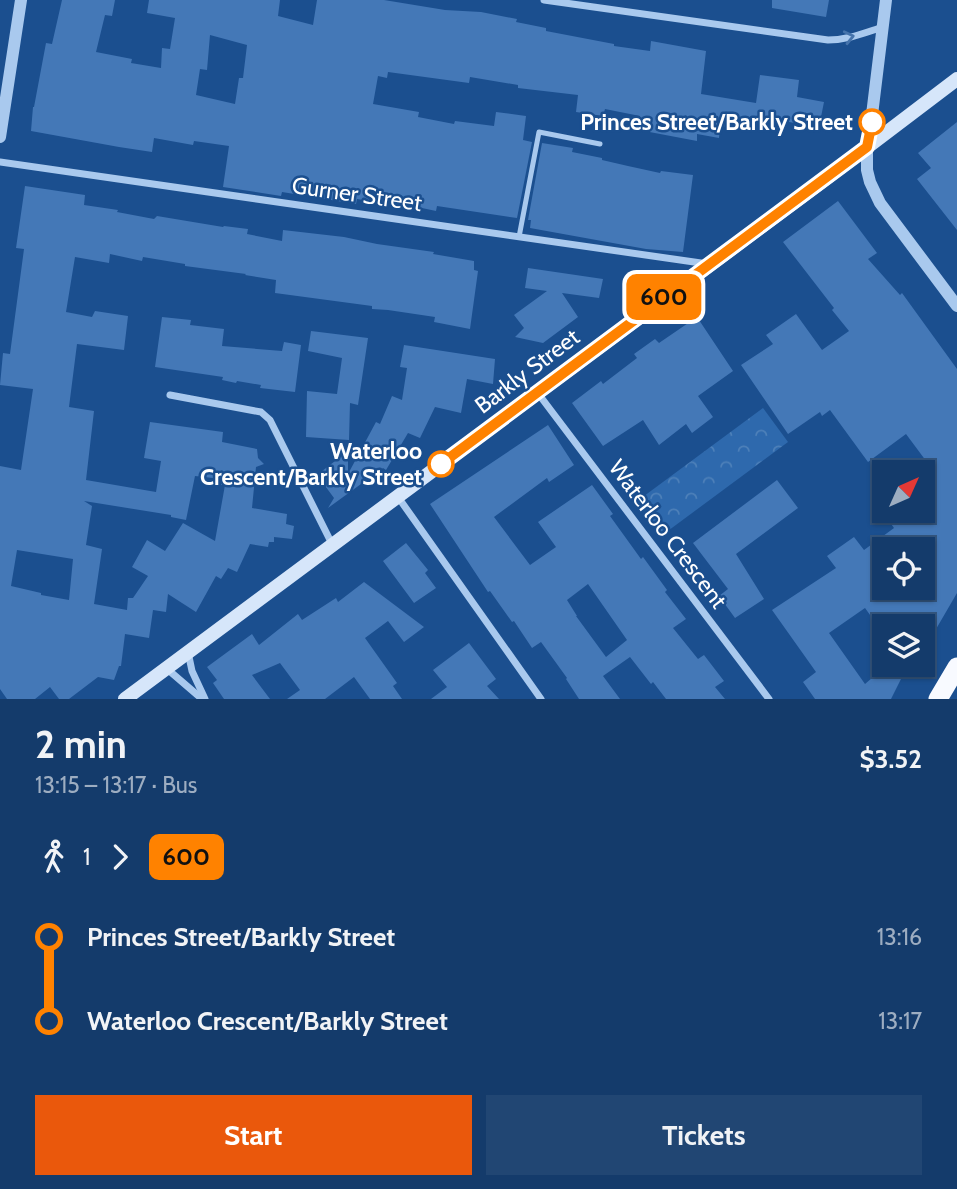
<!DOCTYPE html>
<meta charset="utf-8">
<style>
:root{--surface:#143b6b;--page:#214673;--text:#f1f3f6;--muted:#9dadc1;--line:#33557e;--accent:#ea580c}
body{margin:0;font-family:Cabin,sans-serif;background:var(--page);color:var(--text);height:100vh;display:flex;flex-direction:column;font-size:26px;white-space:nowrap}
*{box-sizing:border-box;margin:0}
p{font-size:23px;color:var(--muted)}
.icon{flex:none;width:38px;height:38px;fill:none;stroke:currentColor;stroke-width:2;stroke-linecap:round;stroke-linejoin:round}
.map{position:relative;height:699px;overflow:hidden}
.drawer{display:flex;flex-direction:column;background:var(--surface);flex:1}
.drawer>*{flex:none}
.badge{padding:0 14px;border-radius:10px;font-size:24px;line-height:46px}
.needle{width:46px;rotate:45deg}
.tools{position:absolute;left:872px;top:460px;display:grid;gap:14px}
.tools a{display:grid;place-items:center;width:63px;height:63px;border-radius:0px;background:var(--surface);box-shadow:0 2px 5px #0004,0 0 0 2px var(--line);font-size:35px}
.map>.badge{position:absolute;translate:-50% -50%;box-shadow:0 0 0 4px #fff}
.legs{display:flex;align-items:center;gap:10px;height:77px;padding:0 35px;font-size:23px}
.legs p{margin-inline-start:auto}
.overview{display:flex;align-items:center;justify-content:space-between;height:119px;padding:0 35px}
h1{font-size:38px;font-weight:800;line-height:52px}
.action{display:flex;gap:14px;margin-top:auto;padding:14px 35px}
.action a{flex:1;height:80px;border-radius:0px;background:var(--accent);color:#fff;font-size:28px;font-weight:800;line-height:80px;text-align:center}
.action a+a{background:var(--page);color:var(--text)}
ul{padding:0 35px;list-style:none}
li{display:flex;align-items:center;gap:24px;height:84px;font-size:26px}
li i{display:grid;place-items:center;width:10px;height:100%;margin:0 9px;background:currentColor}
li i::after{content:'';width:18px;height:18px;margin:-9px;border:5px solid;border-radius:50%;background:var(--surface)}
li p{margin-inline-start:auto}
li:first-child i{background:linear-gradient(#0000 50%,currentColor 0)}
li:last-child i{background:linear-gradient(currentColor 50%,#0000 0)}
.map>svg:first-child{display:block}
.park{fill:url(#park-crowns)}
.building{fill:#4478b7;fill-rule:evenodd}
.lines{fill:none;stroke-linecap:round;stroke-linejoin:round}
.service{stroke:#a9c9ee;stroke-width:5}
.minor{stroke:#a9c9ee;stroke-width:7}
.tertiary{stroke:#a9c9ee;stroke-width:12}
.secondary{stroke:#d6e6fa;stroke-width:14}
.trunk{stroke:#f8faff;stroke-width:19}
.oneway{stroke:#4674ac}
.line-1-casing{stroke:#fff;stroke-width:16}
.line-1{stroke:#ff8200;stroke-width:10}
.stop-1-dot{fill:#fff;stroke:#ff8200;stroke-width:3.5}
.labels{text-anchor:middle;dominant-baseline:central;stroke-width:5;stroke-linejoin:round;paint-order:stroke}
.stop-label{font-size:23px;font-weight:bold;fill:#fff;stroke:#1b4f8f;text-anchor:end}
.street-label{font-size:23px;fill:#fff;stroke:#1b4f8f}
</style>
<div class="map">
<svg width="957" height="699" viewBox="0 0 957 699">
<defs>
<pattern id="park-crowns" width="20" height="18" patternUnits="userSpaceOnUse" patternTransform="scale(1.75)"><rect width="20" height="18" fill="#2e69ad"/><path d="M2 6a3 3 0 1 1 6 0M12 15a3 3 0 1 1 6 0" fill="none" stroke="#4d80b9"/></pattern>
</defs>
<rect width="100%" height="100%" fill="#1b4f8f"/>
<polygon class="park" points="763,408 788,442 661,536 636,502"/>
<g class="building">
<path d="M62 0H115L112 16 105 15 96 52 132 59 131 63 161 68 162 48 170 49 175 18 147 13 149 0H280L278 16 313 25 317 0H384L445 10 481 12 517 19 516 22 546 28V31L614 44V46L650 51 651 41 706 51 701 94 756 103 760 75 799 80 797 97 824 102 819 127 753 116 750 130 720 126 719 138 697 134V141L639 130 640 116 605 109 603 116 576 112 578 95 518 88V85L470 77 469 83 388 72 387 78 378 76 373 104 419 112 418 117 454 124 455 121 494 126 496 112 526 116 523 140 532 142 517 218 437 206 436 211 403 204V207L357 199 356 204 282 192 281 196 223 187 229 146 194 141 193 145 154 138 152 152 119 147 31 131 33 107H34L46 43 52 44ZM210 35 247 45 243 78H239L235 104 196 95 200 69 207 70Z"/>
<polygon points="772,0 829,0 826,17 772,8"/>
<polygon points="957,122 957,230 917,179 931,168 918,153"/>
<polygon points="542,143 573,148 572,152 602,158 602,160 628,166 660,173 661,171 693,175 683,252 646,249 530,228 531,220 528,220"/>
<path d="M25 186 85 195 84 205 118 210 117 212 154 219 157 216 223 227 224 226 248 229 247 234 282 241 283 230 344 237 377 244 434 252 433 254 474 261V270L478 271 470 329 434 322 435 317 388 310 372 309V306L275 293 276 280 245 275 246 274 185 266V264L143 257 142 261 110 254 109 263 75 257 66 312 92 317 95 311 128 316 124 350 77 344 69 407 94 411 86 480 156 492 161 461 144 458 150 422 223 432 222 442 257 449 258 458 264 464 256 467 252 508 287 514 286 524 294 526 292 539 274 537V542H269L268 547 250 544 237 572 228 568 221 579 216 576 196 612 168 594 166 612 153 610 149 638 125 634 121 666H119L114 680 98 677 69 699H59L50 687 35 699H7L0 689V466L21 470 33 389 0 385 3 353 10 354 24 249 16 248ZM195 476 222 479 221 485H225L215 541 183 523 165 551 147 540 132 567 148 576 133 598H128L127 610 94 604 102 549 86 545 92 506 84 501 171 515V517L186 520ZM17 550 73 559 69 600 41 595V593L11 586Z"/>
<path d="M838 201 877 253 868 259 900 295 902 293 957 369V593L932 636 925 626H878L865 608 829 633 865 684 887 665H908L891 699H815L803 682 816 672 772 610 836 568 827 556 854 537 864 550 894 528 882 511H922V482L935 473 906 434 868 462 830 410 822 416 820 412 788 434 741 365 773 344 766 335 796 314 822 350 849 331 832 310 834 308 783 242ZM884 550H922V588H884Z"/>
<polygon points="528,268 603,279 599,298 562,293 578,317 543,343 515,337 524,328 514,315 547,291 525,288"/>
<polygon points="162,317 191,320 190,325 224,329 222,346 282,351 284,342 301,345 295,392 260,388 261,385 237,381 236,383 222,380 223,377 155,367"/>
<polygon points="697,317 733,371 698,396 713,417 692,433 686,424 659,445 643,420 603,446 572,403 601,381 603,384 637,358 634,354 655,339 659,343"/>
<polygon points="311,331 368,338 358,405 350,403 349,440 306,437 307,391 337,394 342,358 308,351"/>
<polygon points="404,345 495,359 493,384 467,379 461,413 435,407 420,438 408,433 386,470 383,468 328,508 334,498 317,475 348,451 348,474 376,422 380,424 392,396 402,400 407,368 400,367"/>
<path d="M548 425 574 465 549 482 547 478 494 517 530 565 556 547 538 522 592 485 613 514 610 516 641 559 643 557 667 590 665 592 686 619 673 628 698 659 704 655 724 681 715 687 725 699H666L653 682 651 684 630 657 603 676 620 699H579L566 679 567 678 541 642 532 648 514 621 512 622 490 591 488 592 430 504ZM588 584 627 640 606 657 576 616H577L567 600Z"/>
<polygon points="777,480 798,508 736,554 764,599 735,618 719,596 728,589 693,543"/>
<polygon points="406,543 428,570 425,573 436,588 414,603 383,561"/>
<polygon points="364,582 424,627 404,642 388,621 365,638 397,683 393,686 402,699 370,699 354,677 325,699 287,699 300,690 280,663 252,675 270,699 224,699 213,683 217,680 207,667 252,634 259,645 298,614 302,620 336,598 338,602"/>
<polygon points="469,643 496,679 487,686 499,699 431,699 447,687 433,670"/>
</g>
<g class="lines">
<polyline class="service" points="519,237 539,132 600,144"/>
<g class="minor">
<path d="M544 0 828 40C848 40 864 33 883 27"/>
<polyline points="0,162 708,264"/>
<polyline points="537,392 769,699"/>
<polyline points="170,395 261,412 270,420 332,544"/>
<polyline points="398,497 541,699"/>
<polyline points="188,652 192,671 205,699"/>
<polyline points="166,668 202,699"/>
</g>
<g class="tertiary">
<polyline points="886,0 871,123 867,147 867,170 870,182 880,203 957,306"/>
<polyline points="0,137 21,0"/>
</g>
<polyline class="secondary" points="125,699 820,183 957,79"/>
<polyline class="trunk" points="938,699 957,667"/>
</g>
<defs><path id="oneway-chevron" d="M-2-3.5L2.5 0L-2 3.5" fill="none" stroke-width="1.6" stroke-linecap="round" stroke-linejoin="round" transform="scale(1.75)"/></defs>
<use class="oneway" href="#oneway-chevron" transform="translate(849 37) rotate(-13)"/>
<g class="lines">
<g class="line-1-casing">
<polyline id="line-1" points="441,464 867,147 872,122"/>
</g>
<use href="#line-1" class="line-1"/>
</g>
<g class="stop-1-dot">
<circle cx="872" cy="122" r="12"/>
<circle cx="441" cy="464" r="12"/>
</g>
<g class="labels">
<g class="stop-label">
<text x="853" y="122">Princes Street/Barkly Street</text>
<text x="422" y="451">Waterloo<tspan x="422" dy="26">Crescent/Barkly Street</tspan></text>
</g>
<g class="street-label">
<text transform="translate(357 194) rotate(8)">Gurner Street</text>
<text transform="translate(527 371) rotate(-37)">Barkly Street</text>
<text transform="translate(668 534) rotate(53)">Waterloo Crescent</text>
</g>
</g>
</svg>
<div class="tools">
<a><svg class="needle" viewBox="-14 -14 28 28"><path d="M0-13l5 13h-10z" fill="#e53935"/><path d="M0 13l5-13h-10z" fill="#9dadc1"/></svg></a>
<a><svg class="icon" aria-label="locate" viewBox="0 0 24 24"><circle cx="12" cy="12" r="6"/><path d="M12 2v4M12 18v4M2 12h4M18 12h4"/></svg></a>
<a><svg class="icon" aria-label="layers" viewBox="0 0 24 24"><path d="M12 4l9 5-9 5-9-5zM3 14l9 5 9-5"/></svg></a>
</div>
<b class="badge" style="left:664px;top:297px;background:#ff8200;color:#111">600</b>
</div>
<section class="drawer">
<div class="overview"><div><h1>2 min</h1><p>13:15 – 13:17 · Bus</p></div><b>$3.52</b></div>
<div class="legs"><svg class="icon" aria-label="walk" viewBox="0 0 24 24"><circle cx="13" cy="4" r="2"/><path d="M13 8l-2 6 4 7M11 14l-3 7M7 12l3-4h3l4 4"/></svg>1<svg class="icon" aria-label="forward" viewBox="0 0 24 24"><path d="M9 5l7 7-7 7"/></svg><b class="badge" style="background:#ff8200;color:#111">600</b></div>
<ul>
<li><i style="color:#ff8200"></i><b>Princes Street/Barkly Street</b><p>13:16</p></li>
<li><i style="color:#ff8200"></i><b>Waterloo Crescent/Barkly Street</b><p>13:17</p></li>
</ul>
<div class="action"><a>Start</a><a>Tickets</a></div>
</section>
